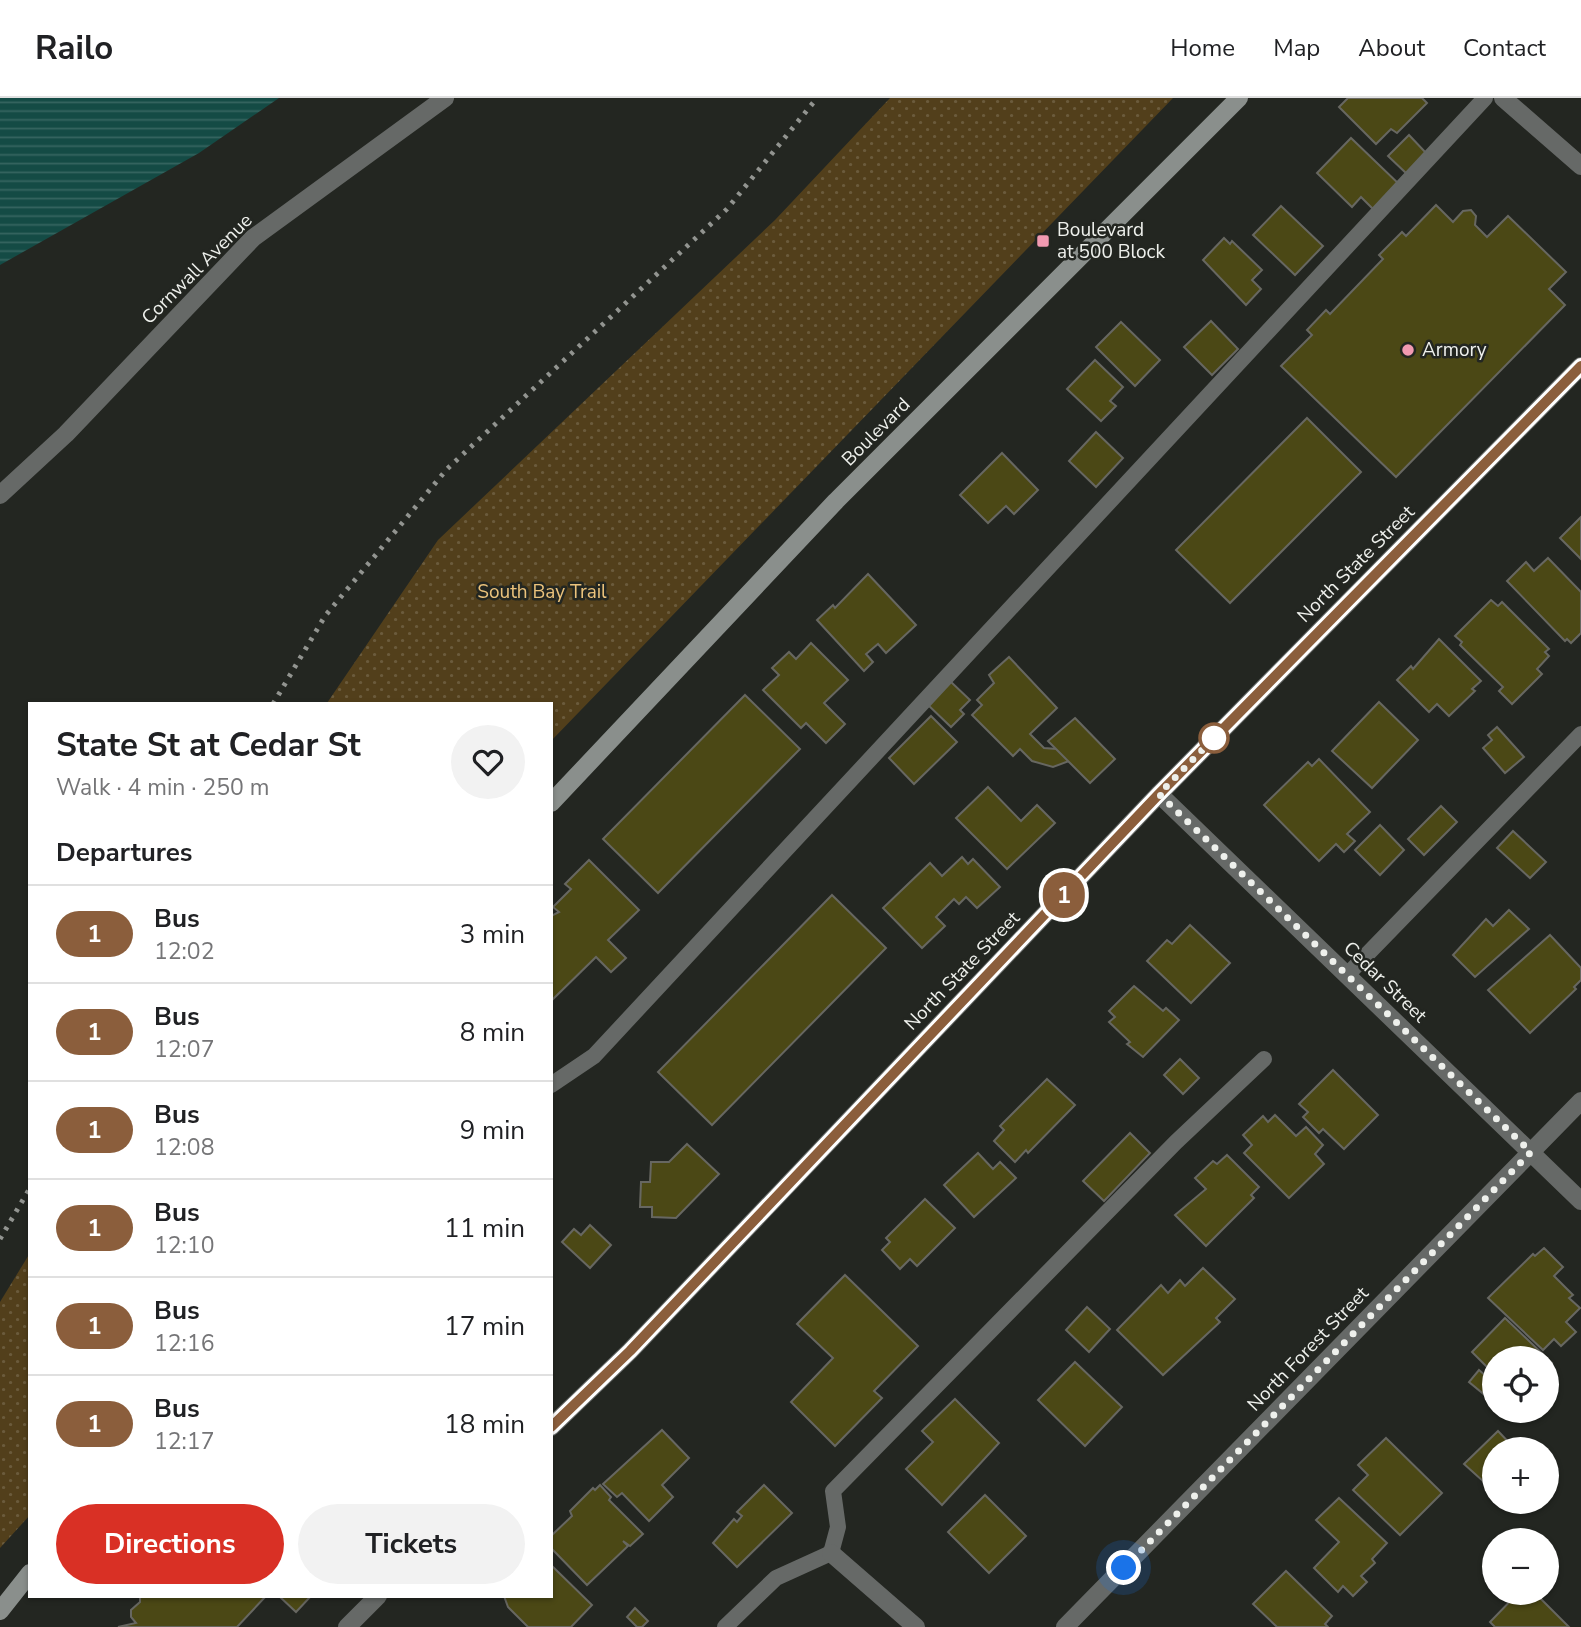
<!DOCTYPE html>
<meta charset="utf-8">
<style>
:root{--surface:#fff;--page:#f2f2f2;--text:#202124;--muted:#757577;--line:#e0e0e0;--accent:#d93025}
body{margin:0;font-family:"Nunito Sans",sans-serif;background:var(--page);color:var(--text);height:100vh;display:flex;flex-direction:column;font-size:26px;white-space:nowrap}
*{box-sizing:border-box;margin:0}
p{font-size:23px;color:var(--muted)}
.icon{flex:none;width:38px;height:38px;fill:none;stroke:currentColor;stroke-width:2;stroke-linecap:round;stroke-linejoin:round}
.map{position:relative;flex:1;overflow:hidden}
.side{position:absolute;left:28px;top:604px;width:525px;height:896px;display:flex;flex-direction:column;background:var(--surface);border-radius:0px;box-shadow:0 2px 5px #0004}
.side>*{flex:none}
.badge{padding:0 14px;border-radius:23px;font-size:24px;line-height:46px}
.tools{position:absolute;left:1482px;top:1248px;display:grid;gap:14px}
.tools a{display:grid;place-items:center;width:77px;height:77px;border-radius:50%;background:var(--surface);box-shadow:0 2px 5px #0004;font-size:35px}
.you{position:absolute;width:35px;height:35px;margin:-18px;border:5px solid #fff;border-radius:50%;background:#1a73e8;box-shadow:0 0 0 10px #1a73e833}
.map>.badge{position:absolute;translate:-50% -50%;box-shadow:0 0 0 4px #fff}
h2{padding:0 28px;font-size:26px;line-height:63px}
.round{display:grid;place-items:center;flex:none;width:74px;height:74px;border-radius:37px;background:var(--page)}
.summary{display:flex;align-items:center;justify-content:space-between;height:119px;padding:0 28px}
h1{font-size:33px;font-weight:700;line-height:52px}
.action{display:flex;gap:14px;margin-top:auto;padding:14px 28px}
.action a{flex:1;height:80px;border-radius:42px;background:var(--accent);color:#fff;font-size:28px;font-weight:700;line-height:80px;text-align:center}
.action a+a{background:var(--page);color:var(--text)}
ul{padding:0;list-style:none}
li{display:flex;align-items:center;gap:21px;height:98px;padding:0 28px;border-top:2px solid var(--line)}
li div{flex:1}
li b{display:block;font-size:26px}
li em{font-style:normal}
li .badge{min-width:77px;font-weight:700;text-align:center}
header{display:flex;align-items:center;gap:42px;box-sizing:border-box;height:98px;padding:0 35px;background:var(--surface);border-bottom:2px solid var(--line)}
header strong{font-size:33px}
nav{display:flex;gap:38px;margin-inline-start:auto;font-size:24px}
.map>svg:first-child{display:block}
.park{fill:url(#park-dots)}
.water{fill:url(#water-rules)}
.building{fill:#4b4815;stroke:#676761;stroke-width:2}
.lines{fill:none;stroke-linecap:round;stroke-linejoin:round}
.service{stroke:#666967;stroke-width:16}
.minor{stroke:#666967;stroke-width:18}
.secondary{stroke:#8a8f8c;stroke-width:18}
.rail{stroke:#929490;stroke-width:5;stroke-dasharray:3.5 7;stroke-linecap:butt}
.line-casing{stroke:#fff;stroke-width:16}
.line{stroke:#8b5e3c;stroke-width:10}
.walk{stroke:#eef0ec;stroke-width:7;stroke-dasharray:0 12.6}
.poi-dot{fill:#f19ab1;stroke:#232621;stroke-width:2.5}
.stop-dot{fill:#fff;stroke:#8b5e3c;stroke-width:3.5}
.labels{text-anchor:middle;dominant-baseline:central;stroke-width:5;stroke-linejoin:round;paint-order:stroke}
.poi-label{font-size:19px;fill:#eef0ec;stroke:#232621;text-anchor:start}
.street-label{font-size:19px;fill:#eef0ec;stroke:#232621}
.park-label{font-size:19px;fill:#ecc37c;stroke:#232621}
</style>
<header>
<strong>Railo</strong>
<nav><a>Home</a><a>Map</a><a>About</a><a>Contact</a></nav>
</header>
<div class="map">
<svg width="1581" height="1529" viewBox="0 0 1581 1529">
<defs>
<pattern id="park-dots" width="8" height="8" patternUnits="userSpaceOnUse" patternTransform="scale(1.75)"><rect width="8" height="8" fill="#523f1b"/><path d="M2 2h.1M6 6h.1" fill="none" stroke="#6b5b3c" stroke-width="1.8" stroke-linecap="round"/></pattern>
<pattern id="water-rules" width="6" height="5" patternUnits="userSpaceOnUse" patternTransform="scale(1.75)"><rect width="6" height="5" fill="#144b45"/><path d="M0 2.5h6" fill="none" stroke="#366560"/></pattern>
</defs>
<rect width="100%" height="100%" fill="#232621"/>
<g class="park">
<polygon points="890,0 1173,0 551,643 551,606 327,605 438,442 775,122"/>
<polygon points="30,1155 30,1417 0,1450 0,1204"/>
</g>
<polygon class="water" points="0,0 279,0 199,55 0,167"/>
<g class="building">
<polygon points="1348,0 1422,0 1427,5 1397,35 1391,31 1376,46 1339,9"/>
<polygon points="1409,37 1427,56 1407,76 1388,58"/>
<polygon points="1351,40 1401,88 1376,114 1361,99 1352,109 1317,75"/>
<polygon points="1436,107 1453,124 1463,113 1471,112 1476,118 1475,127 1487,139 1508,118 1566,174 1549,191 1565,207 1396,379 1281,268 1312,237 1307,232 1326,212 1330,216 1383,161 1379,157 1402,134 1406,138"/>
<polygon points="1281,108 1323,148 1295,177 1253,137"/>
<polygon points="1224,140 1230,146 1232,143 1262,172 1252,182 1261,191 1246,207 1203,162"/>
<polygon points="1211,223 1238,251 1212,277 1184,249"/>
<polygon points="1121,224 1160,262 1135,288 1096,249"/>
<polygon points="1095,262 1123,289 1110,303 1116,308 1101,323 1067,291"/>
<polygon points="1307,320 1361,374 1230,505 1176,452"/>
<polygon points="1096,334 1123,360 1096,389 1069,363"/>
<polygon points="1002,355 1038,392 1014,416 1006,408 988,425 960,397"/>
<polygon points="1581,419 1581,461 1560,440"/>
<polygon points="1548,460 1581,494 1581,535 1571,545 1567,541 1565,543 1507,483 1526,464 1534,473"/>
<polygon points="868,476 916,527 886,555 878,546 866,556 873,564 864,573 817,522 833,507 835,510"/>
<polygon points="1491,502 1498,508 1502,504 1549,551 1545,554 1549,558 1537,571 1542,576 1512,606 1499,593 1503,589 1460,547 1462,544 1455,538"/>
<polygon points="1439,541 1481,583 1472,591 1475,593 1449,618 1437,606 1429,614 1397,582 1411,568 1413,571"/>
<polygon points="811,545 848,582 824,605 845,626 826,645 806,625 801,630 763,592 779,577 772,570 789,554 796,561"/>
<polygon points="1009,559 1057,610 1030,636 1044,650 1057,651 1069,663 1053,669 1032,663 1020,651 1013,658 972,617 982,607 977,602 994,585 989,577"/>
<polygon points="950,583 970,602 960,612 964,616 951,629 927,606"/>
<polygon points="745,597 800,651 658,795 603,741"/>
<polygon points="1379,604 1418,642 1372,690 1332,653"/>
<polygon points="931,618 957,644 914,686 889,660"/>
<polygon points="1075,620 1115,661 1090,685 1048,643"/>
<polygon points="1497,629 1524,659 1505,675 1483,650 1492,642 1488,637"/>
<polygon points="1319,661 1370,714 1347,736 1355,743 1344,754 1336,746 1319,763 1264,707 1308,664 1312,668"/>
<polygon points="988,689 1021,723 1037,707 1055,725 1007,771 956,720"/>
<polygon points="1441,708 1457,724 1424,757 1408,741"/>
<polygon points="1380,727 1404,752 1380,777 1355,752"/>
<polygon points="1513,733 1546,764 1530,780 1497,750"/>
<polygon points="962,759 968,766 973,761 1000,789 977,810 966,799 959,806 954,801 936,819 945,828 922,850 883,810 930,765 942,778"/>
<polygon points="589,762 639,812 608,842 626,860 611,874 596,859 551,903 551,818 559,814 553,809 571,791 565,786"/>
<polygon points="832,797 886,850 712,1027 658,974"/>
<polygon points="1509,812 1529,831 1475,879 1453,857 1486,821 1493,828"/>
<polygon points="1190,827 1230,865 1191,905 1147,863 1167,842 1172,846"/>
<polygon points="1550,837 1581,870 1581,882 1574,889 1576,891 1530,935 1488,892"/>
<polygon points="1134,888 1163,913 1166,910 1179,922 1143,959 1127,946 1130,944 1109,924 1115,919 1109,913"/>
<polygon points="1180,961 1199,980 1183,996 1164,977"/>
<polygon points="1333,972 1378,1017 1344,1051 1323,1031 1319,1035 1303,1019 1308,1014 1299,1006"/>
<polygon points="1047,981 1075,1007 1028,1055 1026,1052 1015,1064 994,1043 1004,1032 1000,1028"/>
<polygon points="1275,1017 1296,1038 1306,1029 1323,1047 1315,1056 1324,1066 1289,1100 1244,1055 1252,1047 1243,1037 1263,1018 1268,1024"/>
<polygon points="1130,1035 1150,1055 1104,1103 1083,1083"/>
<polygon points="687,1046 719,1076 676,1120 652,1119 652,1109 640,1109 641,1084 650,1084 651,1064 669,1064"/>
<polygon points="978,1055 993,1071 1000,1064 1016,1080 974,1119 944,1087"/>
<polygon points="1227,1057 1259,1089 1251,1097 1254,1100 1206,1148 1175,1117 1206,1091 1195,1080 1213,1063 1217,1066"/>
<polygon points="925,1101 955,1130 917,1168 910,1161 900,1171 882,1152 890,1144 886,1140"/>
<polygon points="590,1127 611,1147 590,1170 562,1144 574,1131 581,1137"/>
<polygon points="1544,1150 1563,1169 1554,1178 1573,1197 1569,1200 1580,1210 1566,1224 1576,1234 1561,1248 1554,1241 1543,1252 1488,1200 1533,1156 1535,1158"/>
<polygon points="1203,1170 1235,1201 1216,1220 1220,1224 1163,1277 1117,1232 1161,1187 1168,1195 1180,1182 1185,1188"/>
<polygon points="845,1177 918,1248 874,1293 882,1300 835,1348 791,1304 833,1260 797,1226"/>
<polygon points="1087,1209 1110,1231 1089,1254 1066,1232"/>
<polygon points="1505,1220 1552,1265 1549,1268 1554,1272 1547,1279 1547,1260 1494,1260 1494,1276 1472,1254"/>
<polygon points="1075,1264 1122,1309 1085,1348 1038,1302"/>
<polygon points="1479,1272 1494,1285 1492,1303 1469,1284"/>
<polygon points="955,1301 999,1345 942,1407 906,1371 933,1344 922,1333"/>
<polygon points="662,1332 689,1360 662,1387 673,1399 649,1423 622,1395 617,1399 603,1386"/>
<polygon points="1498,1333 1515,1351 1494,1351 1494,1393 1464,1366"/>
<polygon points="1386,1340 1442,1395 1400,1437 1353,1392 1368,1377 1358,1367"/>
<polygon points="600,1387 611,1399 609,1402 643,1436 630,1448 623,1443 628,1448 587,1487 551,1450 551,1438 572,1418 570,1413 593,1390 595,1392"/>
<polygon points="764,1387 792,1415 737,1469 713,1445 734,1421 737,1424 742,1418 737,1414"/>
<polygon points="985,1397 1026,1438 989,1475 948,1434"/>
<polygon points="1339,1400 1387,1445 1372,1461 1375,1465 1361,1478 1367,1484 1353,1498 1343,1488 1338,1494 1314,1470 1339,1444 1316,1422"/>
<polygon points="551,1467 592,1507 571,1529 528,1529 508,1509 504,1498 551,1498"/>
<polygon points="1286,1473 1332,1518 1325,1526 1328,1529 1277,1529 1253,1506"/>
<polygon points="1519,1494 1534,1494 1569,1529 1495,1529 1490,1524"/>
<polygon points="266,1498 237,1529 118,1529 136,1525 131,1519 131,1512 140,1504 140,1498"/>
<polygon points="279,1498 311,1498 296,1514"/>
<polygon points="635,1510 648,1523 642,1529 637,1529 627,1519"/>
</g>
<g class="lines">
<g class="service">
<polyline points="1348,876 1581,636"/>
<polyline points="551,987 594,958 1485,0"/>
<polyline points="725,1529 776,1480 831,1455 838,1429 833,1393 1176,1044 1264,961"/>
</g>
<g class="minor">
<polyline points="1503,0 1581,68"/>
<polyline points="0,397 66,336 253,140 445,0"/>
<polyline points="1159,696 1581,1103"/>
<polyline points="551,1329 630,1253 1159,696 1581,268"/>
<polyline points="831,1455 916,1529"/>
<polyline points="347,1529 378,1498"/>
<polyline points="1065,1529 1581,1003"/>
</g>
<g class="secondary">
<polyline points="551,705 836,403 1239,0"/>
<polyline points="0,1513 30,1475"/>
</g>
<g class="rail">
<polyline points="273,606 325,518 447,371 727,111 817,0"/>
<polyline points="0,1141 30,1090"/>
</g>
</g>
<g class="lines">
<g class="line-casing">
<polyline id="line" points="551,1329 630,1253 1159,696 1581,268"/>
</g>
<use href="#line" class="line"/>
<polyline class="walk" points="1124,1470 1531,1054 1159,696 1214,640"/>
</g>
<g class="poi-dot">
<rect x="1036" y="136" width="14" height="14" rx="3.5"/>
<circle cx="1408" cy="252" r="7"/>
</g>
<circle class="stop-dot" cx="1214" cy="640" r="14"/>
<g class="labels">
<g class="poi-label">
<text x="1057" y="132">Boulevard<tspan x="1057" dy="22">at 500 Block</tspan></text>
<text x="1422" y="252">Armory</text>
</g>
<g class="street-label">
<text transform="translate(197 171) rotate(-45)">Cornwall Avenue</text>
<text transform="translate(876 334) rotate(-45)">Boulevard</text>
<text transform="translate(1356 466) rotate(-45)">North State Street</text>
<text transform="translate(962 873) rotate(-46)">North State Street</text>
<text transform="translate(1385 884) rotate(44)">Cedar Street</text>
<text transform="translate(1308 1251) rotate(-46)">North Forest Street</text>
</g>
<g class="park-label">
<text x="542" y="494">South Bay Trail</text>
</g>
</g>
</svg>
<div class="tools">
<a><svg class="icon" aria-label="locate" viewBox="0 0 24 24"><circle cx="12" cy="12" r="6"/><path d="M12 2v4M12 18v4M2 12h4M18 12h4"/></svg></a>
<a>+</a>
<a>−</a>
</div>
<div class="you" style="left:1124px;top:1470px"></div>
<b class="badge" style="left:1064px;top:797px;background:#8b5e3c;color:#fff">1</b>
<section class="side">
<div class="summary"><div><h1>State St at Cedar St</h1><p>Walk · 4 min · 250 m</p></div><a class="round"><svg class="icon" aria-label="heart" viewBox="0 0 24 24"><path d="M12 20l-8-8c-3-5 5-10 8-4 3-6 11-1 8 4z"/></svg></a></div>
<h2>Departures</h2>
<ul>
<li><span class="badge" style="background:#8b5e3c;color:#fff">1</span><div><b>Bus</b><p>12:02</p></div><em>3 min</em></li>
<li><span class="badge" style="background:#8b5e3c;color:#fff">1</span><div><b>Bus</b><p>12:07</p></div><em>8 min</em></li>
<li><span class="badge" style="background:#8b5e3c;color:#fff">1</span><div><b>Bus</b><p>12:08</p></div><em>9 min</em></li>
<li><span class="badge" style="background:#8b5e3c;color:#fff">1</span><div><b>Bus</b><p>12:10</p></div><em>11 min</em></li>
<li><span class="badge" style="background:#8b5e3c;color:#fff">1</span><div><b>Bus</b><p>12:16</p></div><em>17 min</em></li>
<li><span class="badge" style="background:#8b5e3c;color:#fff">1</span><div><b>Bus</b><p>12:17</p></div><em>18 min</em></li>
</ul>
<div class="action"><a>Directions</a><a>Tickets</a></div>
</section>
</div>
